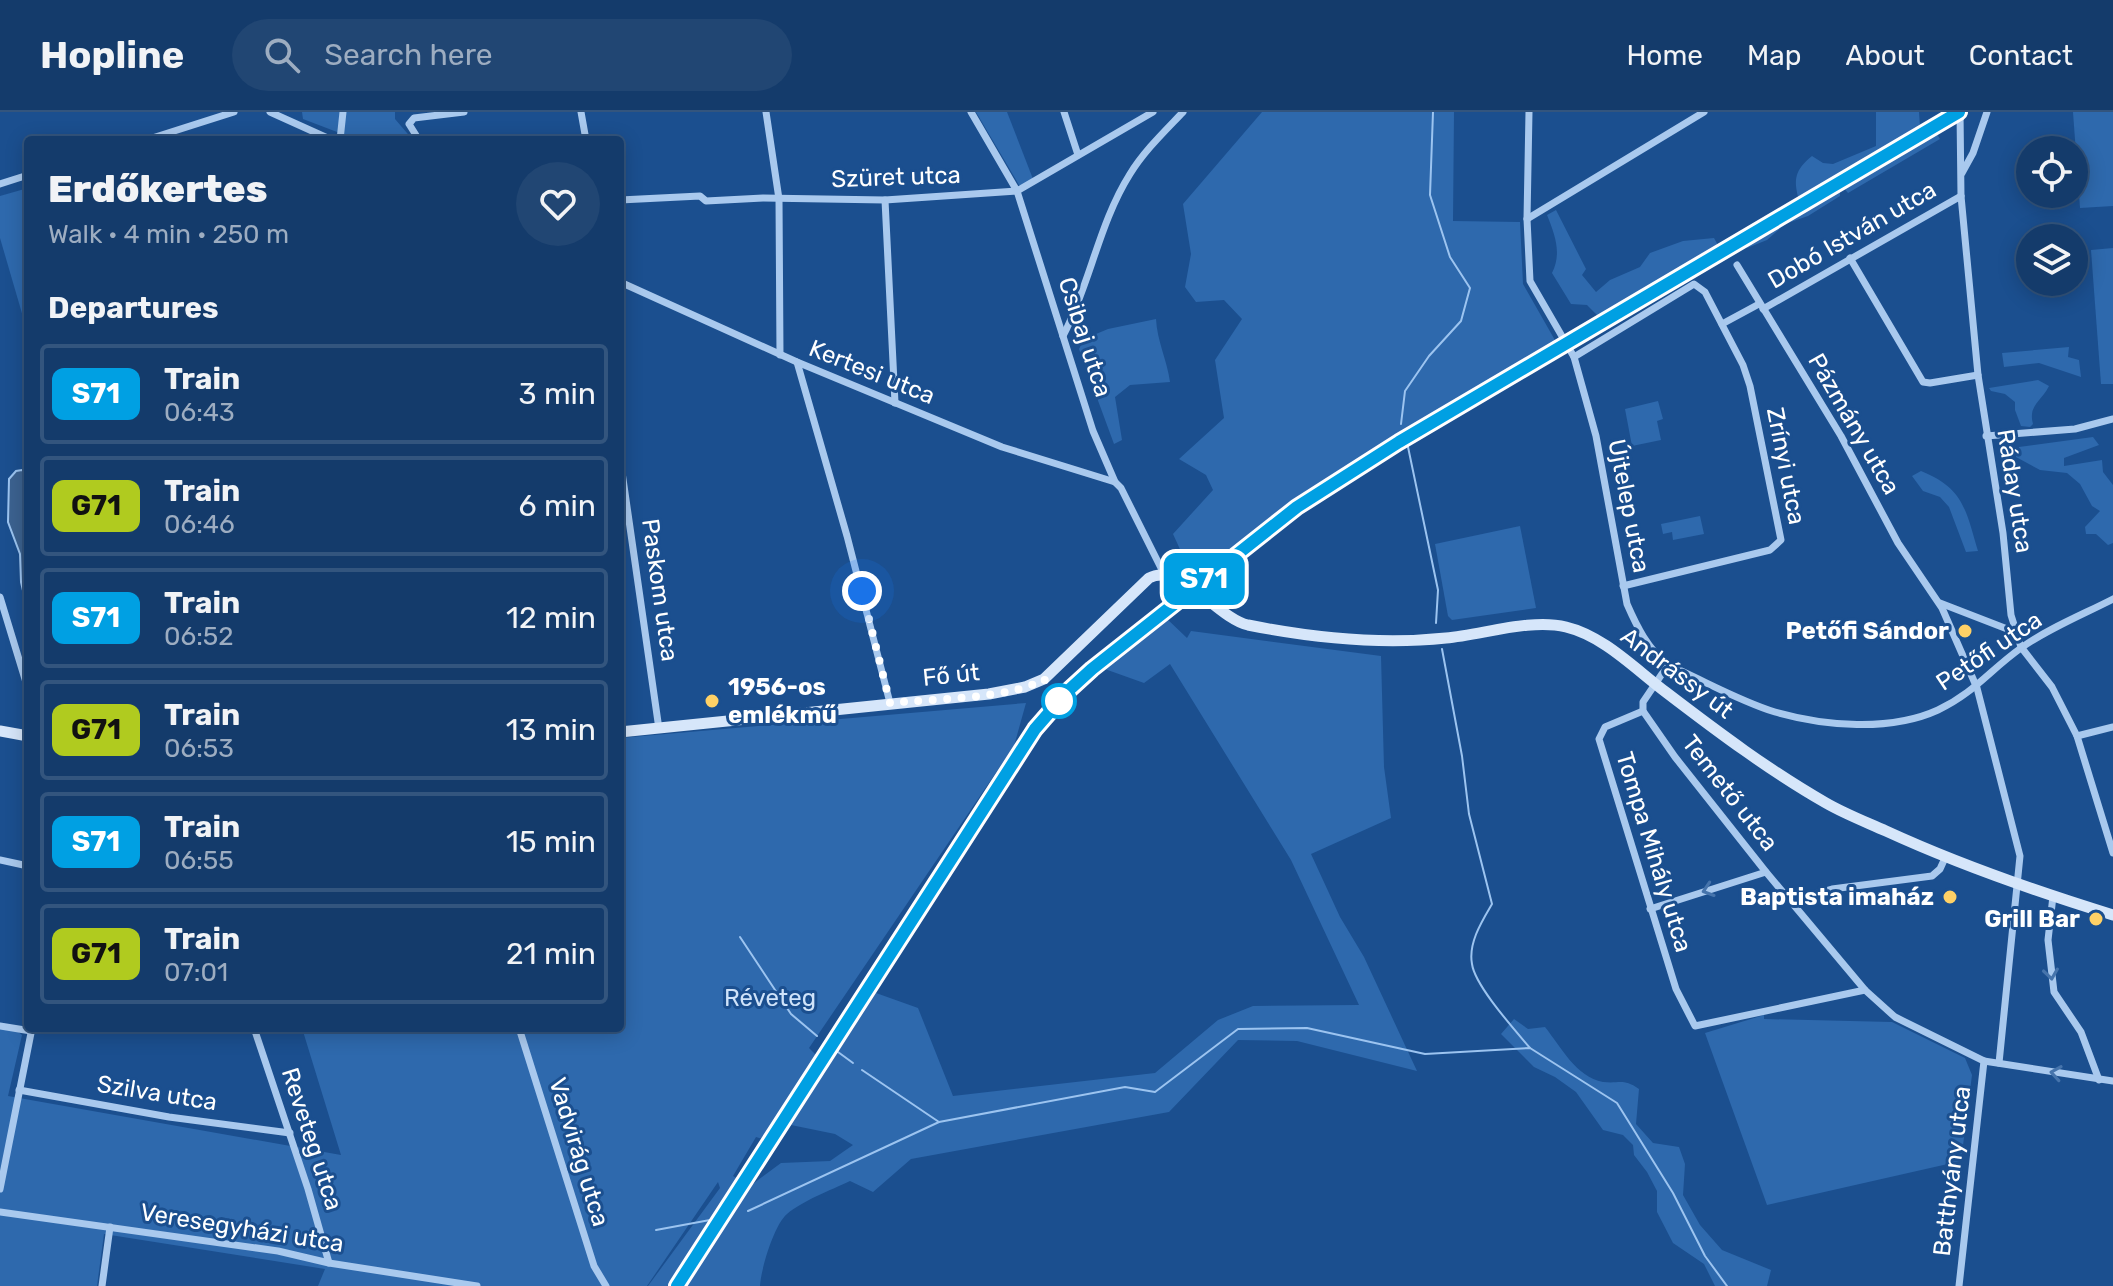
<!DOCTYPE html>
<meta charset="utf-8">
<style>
:root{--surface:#143b6b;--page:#214673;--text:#f1f3f6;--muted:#9dadc1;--line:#33557e}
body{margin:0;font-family:Rubik,sans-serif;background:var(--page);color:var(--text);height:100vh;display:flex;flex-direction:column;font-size:30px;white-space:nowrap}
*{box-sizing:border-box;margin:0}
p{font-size:26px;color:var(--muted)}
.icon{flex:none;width:44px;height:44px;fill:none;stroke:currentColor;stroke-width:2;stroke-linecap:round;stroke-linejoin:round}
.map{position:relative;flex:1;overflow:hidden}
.sheet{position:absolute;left:24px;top:24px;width:600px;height:896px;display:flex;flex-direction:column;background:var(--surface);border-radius:8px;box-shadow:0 4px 20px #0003,0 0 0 2px var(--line)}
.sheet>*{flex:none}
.badge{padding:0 16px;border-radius:12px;font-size:28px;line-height:52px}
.fabs{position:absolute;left:2016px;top:24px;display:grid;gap:16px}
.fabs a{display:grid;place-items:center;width:72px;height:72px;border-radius:50%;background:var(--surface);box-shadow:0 4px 20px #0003,0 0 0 2px var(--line);font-size:40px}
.you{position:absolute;width:40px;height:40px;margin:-20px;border:6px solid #fff;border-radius:50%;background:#1a73e8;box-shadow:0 0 0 12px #1a73e833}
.map>.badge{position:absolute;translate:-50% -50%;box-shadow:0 0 0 4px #fff}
h2{padding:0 24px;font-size:30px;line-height:72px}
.round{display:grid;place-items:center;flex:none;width:84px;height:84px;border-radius:42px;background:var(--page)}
.head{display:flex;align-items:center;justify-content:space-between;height:136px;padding:0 24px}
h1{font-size:38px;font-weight:800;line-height:60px}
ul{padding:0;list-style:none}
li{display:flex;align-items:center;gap:24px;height:100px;margin:0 16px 12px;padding:0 8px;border:4px solid var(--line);border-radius:8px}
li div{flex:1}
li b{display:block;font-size:30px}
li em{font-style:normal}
li .badge{min-width:88px;font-weight:700;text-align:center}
header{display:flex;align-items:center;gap:48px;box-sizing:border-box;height:112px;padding:0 40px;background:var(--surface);border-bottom:2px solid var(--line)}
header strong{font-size:38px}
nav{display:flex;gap:44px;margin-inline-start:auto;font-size:28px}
.search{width:560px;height:72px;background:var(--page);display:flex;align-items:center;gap:20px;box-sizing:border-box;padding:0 28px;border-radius:44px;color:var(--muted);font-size:30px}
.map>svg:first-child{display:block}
.green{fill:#2e69ad}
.water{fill:#3c6290;stroke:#9cc4f0;stroke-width:2}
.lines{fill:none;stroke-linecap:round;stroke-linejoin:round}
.stream{stroke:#9cc4f0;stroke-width:2}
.minor{stroke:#a9c9ee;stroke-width:7}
.secondary{stroke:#d6e6fa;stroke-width:11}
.rail{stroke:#fff;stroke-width:2;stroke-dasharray:14 6;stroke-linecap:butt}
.oneway{stroke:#4674ac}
.line-casing{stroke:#fff;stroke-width:18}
.line{stroke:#00a0e3;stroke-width:12}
.walk{stroke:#fff;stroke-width:8;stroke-dasharray:0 14.4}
.poi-dot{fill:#ffd166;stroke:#1b4f8f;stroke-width:3}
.stop-dot{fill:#fff;stroke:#00a0e3;stroke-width:4}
.labels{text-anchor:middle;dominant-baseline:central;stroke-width:6;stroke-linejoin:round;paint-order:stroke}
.street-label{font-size:24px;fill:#fff;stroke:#1b4f8f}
.poi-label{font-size:24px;font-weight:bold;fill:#fff;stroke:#1b4f8f;text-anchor:end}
.park-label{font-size:24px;fill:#cfe3fa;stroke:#1b4f8f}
</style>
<header>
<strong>Hopline</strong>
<div class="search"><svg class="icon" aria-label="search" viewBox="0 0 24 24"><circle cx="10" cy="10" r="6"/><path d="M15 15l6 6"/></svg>Search here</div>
<nav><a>Home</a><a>Map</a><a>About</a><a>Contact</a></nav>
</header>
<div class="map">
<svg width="2113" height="1174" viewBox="0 0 2113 1174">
<rect width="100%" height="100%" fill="#1b4f8f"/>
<g class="green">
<polygon points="302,0 395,0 395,7 413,28 358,28 303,7"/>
<polygon points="976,0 1007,0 1033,67 1026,73 1019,73"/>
<polygon points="1262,0 1454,0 1453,109 1520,110 1523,172 1556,230 1307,378 1280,397 1194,468 1173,422 1213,378 1206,363 1179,347 1224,306 1215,248 1242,207 1224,188 1196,190 1185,175 1191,142 1183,92"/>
<path d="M1876 0H1919L1920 15 1799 88C1793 67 1795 58 1812 44L1823 51 1833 52 1876 34Z"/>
<polygon points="2073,0 2113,0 2113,94 2080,96"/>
<polygon points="1935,19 1940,27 1848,81 1843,75 1840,76 1840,84 1808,104 1785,112 1767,128 1747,136 1744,130"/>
<polygon points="28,76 28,222 0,126 0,84"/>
<path d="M1556 98 1586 157 1582 163 1596 180 1610 168 1640 155 1650 141 1683 129 1714 126 1719 135 1599 205 1587 193 1571 192 1552 161C1562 141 1555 123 1547 103Z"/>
<polygon points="2113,136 2113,272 2101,272 2091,138"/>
<path d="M1156 207C1157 229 1167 248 1170 270L1130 273 1115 285 1122 328 1114 332 1079 237 1084 227 1108 217Z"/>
<polygon points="2069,235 2068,245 2079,248 2081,265 2039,251 2004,255 2002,241"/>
<path d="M2038 268 2049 274C2041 290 2028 293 2033 312L2030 315 2021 314 2015 298V290L2005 282 1991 279 1989 276Z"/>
<polygon points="1658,289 1663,307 1657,309 1661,328 1632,334 1625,297"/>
<polygon points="2093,325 2099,333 2064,346 2064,354 2102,348 2103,360 2113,373 2113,431 2108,433 2096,422 2086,422 2085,415 2100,399 2092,394 2080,372 2067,361 2040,358 2016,345 2019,335"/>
<path d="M1921 359C1964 376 1966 399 1978 439L1966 440 1949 395 1940 385 1923 379 1912 364Z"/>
<polygon points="1700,404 1704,422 1673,428 1672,420 1663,422 1661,412"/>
<polygon points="1520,414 1536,496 1452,508 1448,504 1435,432"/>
<path d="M1165 505 1187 526 1191 519 1381 544 1384 655 1391 706 1311 742 1340 805 1364 845 1417 959 1297 929 1238 928 1169 1000 911 1047 873 1080 850 1069C831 1078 802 1089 787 1102 774 1113 761 1157 760 1174H648L720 1076 718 1070 647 1174H318L325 1157 104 1122 97 1174H0V914L14 916 22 923 8 984 341 1043 302 916H620V626L1026 591 1014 634 809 936 817 944 766 1028 756 1025 733 1064 750 1074 781 1051 830 1049 853 1033 835 1022 791 1013 876 881 918 896 953 984 1155 961 1218 908 1253 894 1359 893 1291 748 1170 552 1144 571 1102 556Z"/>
<polygon points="1764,903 1764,907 1892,910 1965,946 1972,963 1961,1049 1767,1093 1705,921"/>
<path d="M1514 907 1528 917 1545 915C1561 935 1576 965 1603 970 1620 972 1623 966 1639 977L1636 1012 1653 1031 1679 1035 1685 1052 1683 1083 1700 1113 1722 1138 1771 1158 1767 1174H1715L1704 1152 1673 1131 1657 1100V1079L1647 1060 1634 1043 1633 1033 1623 1023 1603 1018 1576 980 1555 965 1534 955 1501 922Z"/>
</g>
<polygon class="water" points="22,358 28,361 28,500 21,470 20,442 8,410 9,367 16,359"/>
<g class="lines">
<g class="stream">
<polyline points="1401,312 1405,279 1429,244 1461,209 1470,176 1450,145 1430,83 1433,0"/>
<polyline points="1408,335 1438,478 1436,511"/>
<path d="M1442 537 1462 644 1469 702 1492 792C1482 809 1468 831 1472 852 1475 874 1515 918 1530 936"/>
<polyline points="740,825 791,902 817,924"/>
<polyline points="838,940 853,951"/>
<polyline points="862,958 939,1010 1125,975 1155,980 1238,917 1307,916 1425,942 1530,936 1617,991 1673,1081 1705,1144 1727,1174"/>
<polyline points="748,1099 939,1010"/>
<polyline points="656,1118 710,1108"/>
</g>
<g class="minor">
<polyline points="270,0 332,28"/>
<polyline points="581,0 586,28"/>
<polyline points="766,0 779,87 780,243"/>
<polyline points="971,0 1017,79 1093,319 1115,370 1121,376 1164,462"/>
<polyline points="1064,0 1078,43"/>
<path d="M1529 0 1527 107 1530 169 1574 245 1596 324 1627 492C1637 515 1648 537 1668 553 1703 568 1739 589 1775 600 1824 614 1890 620 1938 598 1974 581 1990 558 2021 536 2047 517 2084 502 2113 487"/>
<polyline points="1960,0 1961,84 1978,263 2003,421 2011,503 2021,535 2052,575 2077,624 2113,741"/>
<polyline points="146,28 234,0"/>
<polyline points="340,28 343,0"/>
<polyline points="419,28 409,12 414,6 464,0"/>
<polyline points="1962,61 1973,41 1987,0"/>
<polyline points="0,72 28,63"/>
<polyline points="620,88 700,84 706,89 763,86 885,88 1017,79 1153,0"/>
<polyline points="885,88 895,291"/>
<polyline points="1527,107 1704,0"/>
<polyline points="1850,146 1923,270 1930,271 1978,263"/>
<polyline points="1737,153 1841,324 1898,431 1942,496 1977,576 2020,744 1999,951"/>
<polyline points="620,170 797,250 1002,335 1115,370"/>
<polyline points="1763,197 1961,84"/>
<polyline points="1722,212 1759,192"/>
<path d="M1063 224C1090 172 1099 111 1130 62 1144 39 1165 19 1183 0"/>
<polyline points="1574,245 1694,172 1705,180 1743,253 1750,274 1781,428 1770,438 1623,474"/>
<polyline points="797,250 847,424 890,591"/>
<polyline points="1986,324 2075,317 2113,307"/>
<polyline points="620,346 659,617"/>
<polyline points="0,485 28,577"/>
<polyline points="1940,491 2015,520"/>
<polyline points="1668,553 1643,590 1643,599 1675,645 1766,760 1865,878 1895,905 1984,949 2113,969"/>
<polyline points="1643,599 1605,615 1599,627 1676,877 1695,914 1865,878"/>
<polyline points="2077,624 2113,615"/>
<polyline points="0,748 28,754"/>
<polyline points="2053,784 2048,828 2054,880 2081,920 2099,968"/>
<polyline points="1791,789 1832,777 1932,764 1940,757 1945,746"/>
<polyline points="1650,797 1766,760"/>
<polyline points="0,914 31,919"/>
<polyline points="254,916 308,1077 329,1151"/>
<polyline points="519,916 594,1154 606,1174"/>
<polyline points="19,978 169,1005 290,1021"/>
<polyline points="0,1077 32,916"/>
<polyline points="0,1100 278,1139 329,1151 477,1174"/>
<polyline points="102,1174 110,1115"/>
<polyline points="1959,1174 1984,949"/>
</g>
<g class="secondary">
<polyline points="0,619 28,624"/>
<path d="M620 620 989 582 1025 575 1044 567 1149 466C1180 449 1217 506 1248 513 1313 526 1380 533 1446 526 1482 523 1531 506 1566 515 1604 524 1636 558 1667 581 1718 620 1770 659 1826 691 1845 702 1866 710 1886 719 1960 753 2035 779 2113 803"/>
</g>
<polyline class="rail" points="677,1174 1035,617 1069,578 1092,557 1297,395 1399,330 1959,0"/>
</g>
<defs><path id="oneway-chevron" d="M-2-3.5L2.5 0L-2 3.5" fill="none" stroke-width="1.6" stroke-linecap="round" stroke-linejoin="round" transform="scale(2)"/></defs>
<g class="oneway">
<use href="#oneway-chevron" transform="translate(1708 778) rotate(162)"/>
<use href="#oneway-chevron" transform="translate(2051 862) rotate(82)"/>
<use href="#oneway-chevron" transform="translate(2056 961) rotate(-171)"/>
</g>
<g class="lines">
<g class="line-casing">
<polyline id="line" points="677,1174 1035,617 1069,578 1092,557 1297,395 1399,330 1959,0"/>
</g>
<use href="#line" class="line"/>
<path class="walk" d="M862 479 890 591C930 587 1013 587 1044 567L1059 589"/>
</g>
<g class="poi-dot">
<circle cx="1965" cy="519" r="8"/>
<circle cx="712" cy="589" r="8"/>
<circle cx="1950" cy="785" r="8"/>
<circle cx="2096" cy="807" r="8"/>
</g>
<circle class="stop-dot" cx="1059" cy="589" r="16"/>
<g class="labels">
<g class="street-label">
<text transform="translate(896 65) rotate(-2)">Szüret utca</text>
<text transform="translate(1852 123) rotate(-30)">Dobó István utca</text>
<text transform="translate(1085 225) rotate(72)">Csibaj utca</text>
<text transform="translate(872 260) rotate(22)">Kertesi utca</text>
<text transform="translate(1854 312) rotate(60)">Pázmány utca</text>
<text transform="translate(1786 354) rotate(79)">Zrínyi utca</text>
<text transform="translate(2015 379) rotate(81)">Ráday utca</text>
<text transform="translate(1629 394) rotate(79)">Újtelep utca</text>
<text transform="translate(660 478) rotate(82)">Paskom utca</text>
<text transform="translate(1989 539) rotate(-34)">Petőfi utca</text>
<text transform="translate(1677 561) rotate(37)">Andrássy út</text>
<text transform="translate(951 563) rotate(-6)">Fő út</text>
<text transform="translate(1730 681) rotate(52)">Temető utca</text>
<text transform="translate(1654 740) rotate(73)">Tompa Mihály utca</text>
<text transform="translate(157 981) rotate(9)">Szilva utca</text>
<text transform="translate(312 1027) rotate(72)">Reveteg utca</text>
<text transform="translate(579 1040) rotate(73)">Vadvirág utca</text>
<text transform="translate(1952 1059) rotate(-83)">Batthyány utca</text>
<text transform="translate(242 1116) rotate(9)">Veresegyházi utca</text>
</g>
<g class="poi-label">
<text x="1949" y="519">Petőfi Sándor</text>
<text x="728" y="575" text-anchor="start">1956-os<tspan x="728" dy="28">emlékmű</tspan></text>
<text x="1934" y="785">Baptista imaház</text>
<text x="2080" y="807">Grill Bar</text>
</g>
<g class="park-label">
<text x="770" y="886">Réveteg</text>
</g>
</g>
</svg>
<div class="fabs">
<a><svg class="icon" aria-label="locate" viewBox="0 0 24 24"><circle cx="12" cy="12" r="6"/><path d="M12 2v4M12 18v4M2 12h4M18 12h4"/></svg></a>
<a><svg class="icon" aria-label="layers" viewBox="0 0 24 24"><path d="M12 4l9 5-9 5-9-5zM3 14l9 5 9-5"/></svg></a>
</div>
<div class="you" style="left:862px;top:479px"></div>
<b class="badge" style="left:1204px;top:467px;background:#00a0e3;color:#fff">S71</b>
<section class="sheet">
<div class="head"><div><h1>Erdőkertes</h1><p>Walk · 4 min · 250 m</p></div><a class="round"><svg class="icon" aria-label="heart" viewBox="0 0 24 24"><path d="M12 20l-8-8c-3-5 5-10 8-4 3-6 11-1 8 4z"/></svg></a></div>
<h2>Departures</h2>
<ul>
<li><span class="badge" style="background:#00a0e3;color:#fff">S71</span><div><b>Train</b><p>06:43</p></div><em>3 min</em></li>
<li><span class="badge" style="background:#b0cb1f;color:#111">G71</span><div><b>Train</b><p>06:46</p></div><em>6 min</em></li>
<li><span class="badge" style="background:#00a0e3;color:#fff">S71</span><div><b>Train</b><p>06:52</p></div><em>12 min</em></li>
<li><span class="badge" style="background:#b0cb1f;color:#111">G71</span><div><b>Train</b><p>06:53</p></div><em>13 min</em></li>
<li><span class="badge" style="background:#00a0e3;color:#fff">S71</span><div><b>Train</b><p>06:55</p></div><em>15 min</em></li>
<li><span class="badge" style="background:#b0cb1f;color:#111">G71</span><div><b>Train</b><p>07:01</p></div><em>21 min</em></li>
</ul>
</section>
</div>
